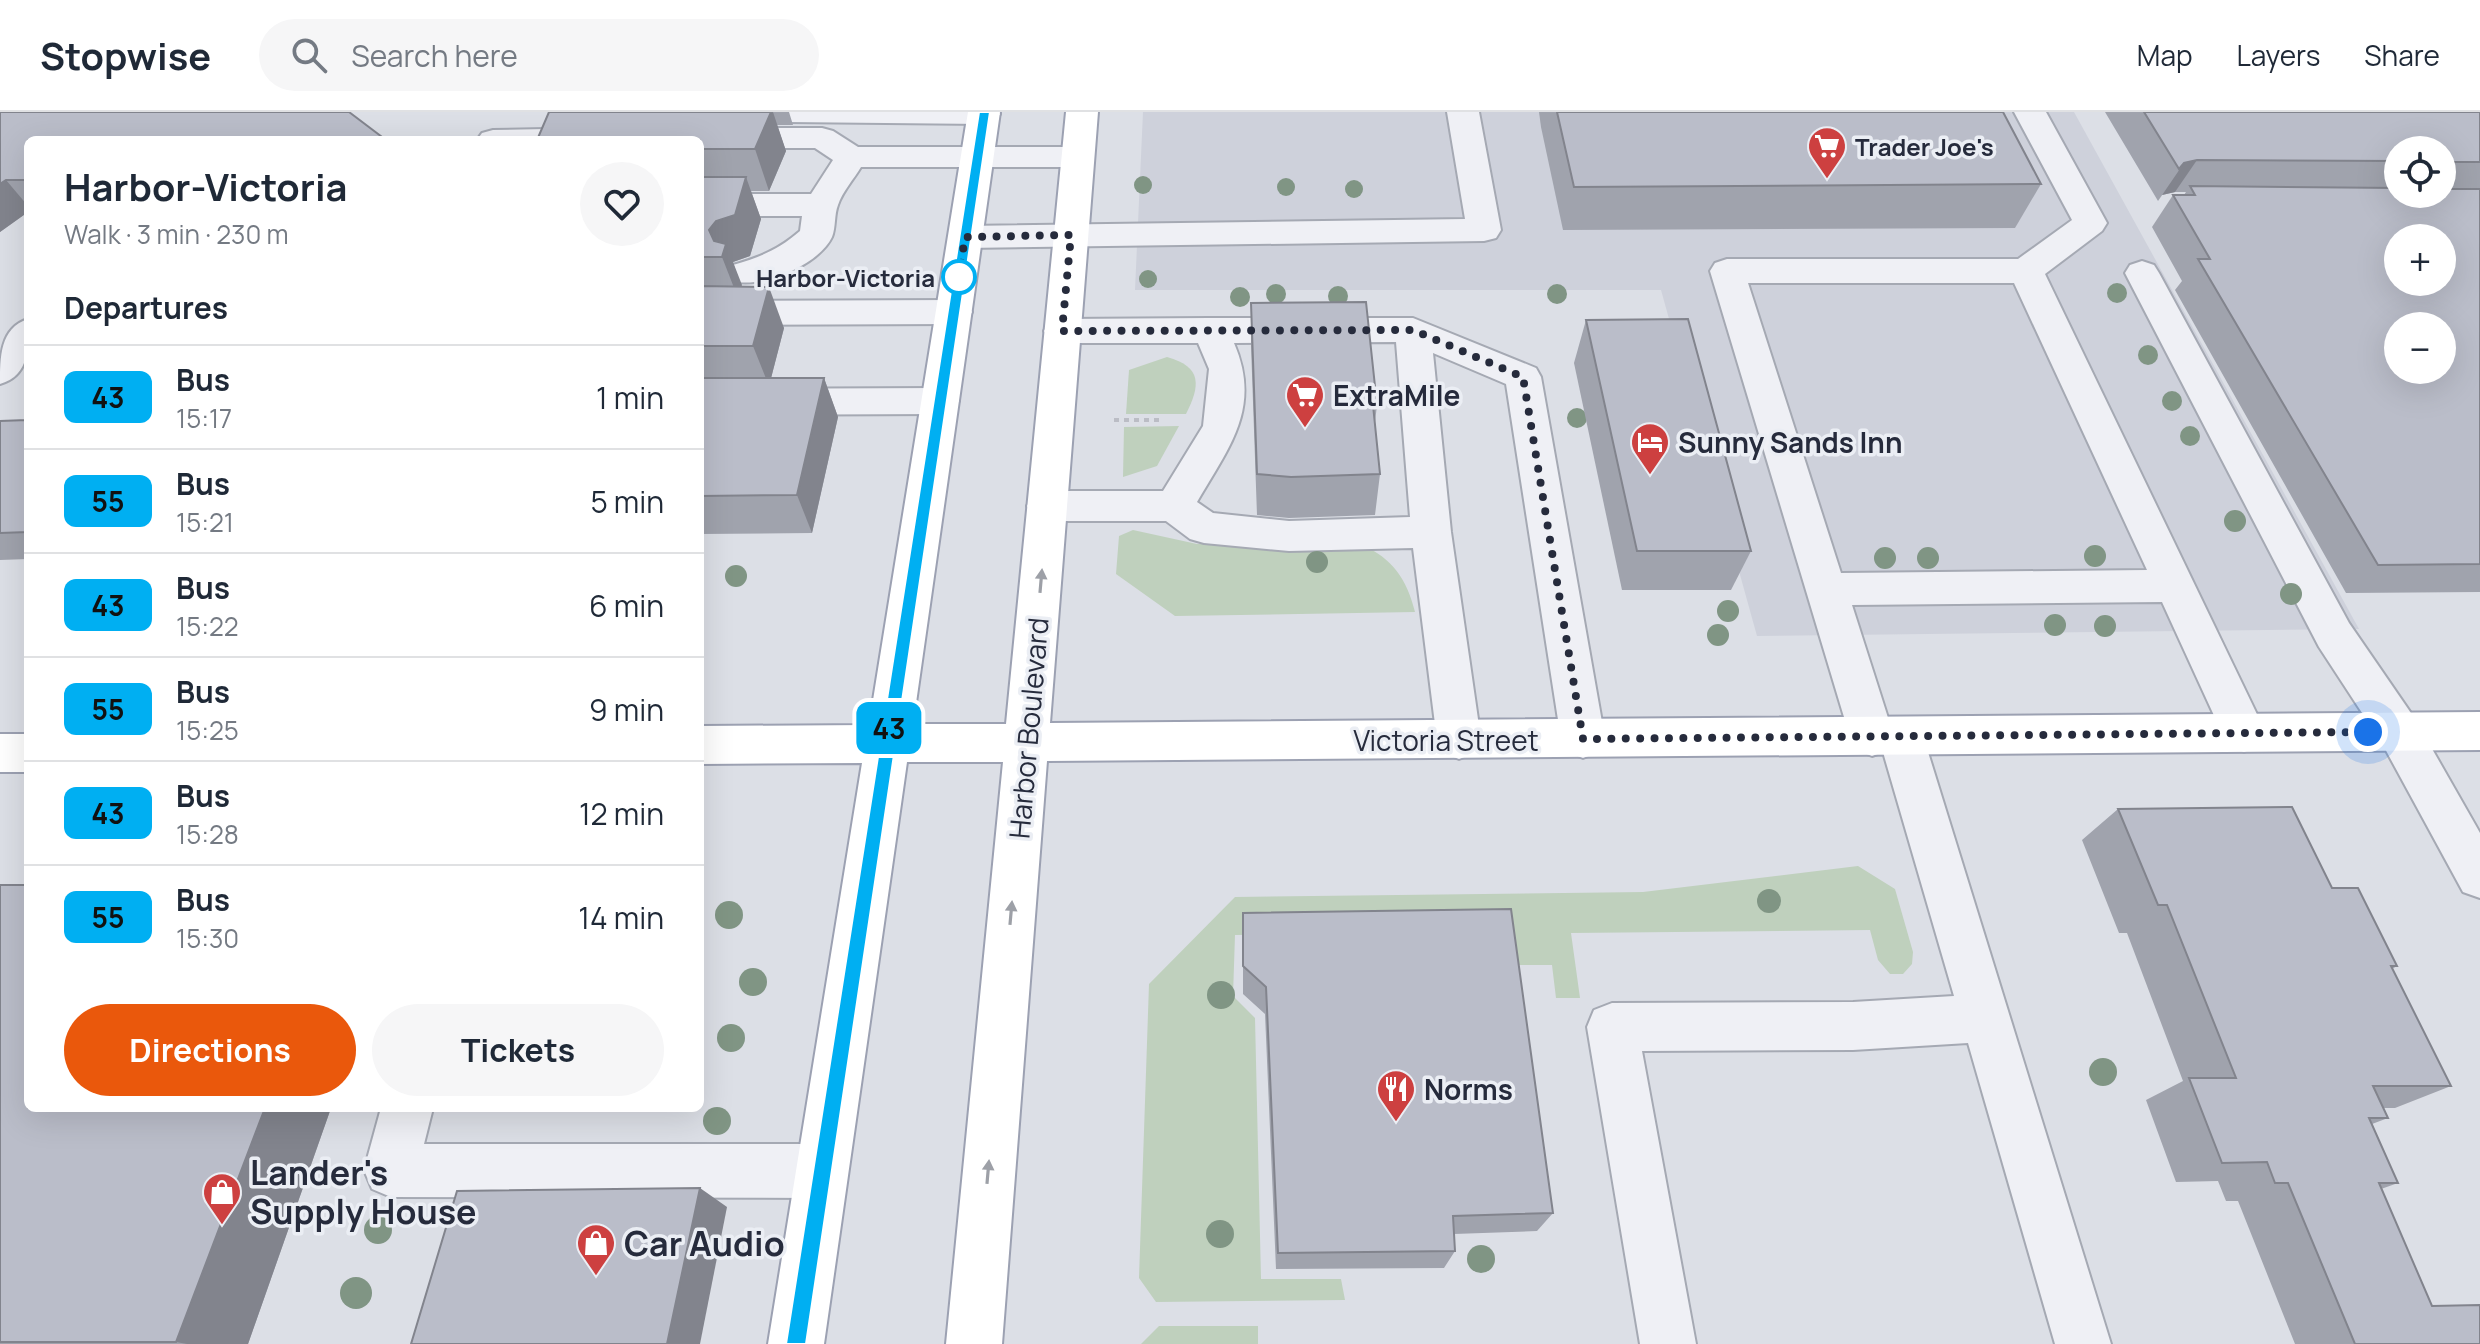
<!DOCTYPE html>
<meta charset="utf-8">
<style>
:root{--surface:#fff;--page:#f6f6f7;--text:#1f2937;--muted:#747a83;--line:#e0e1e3;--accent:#ea580c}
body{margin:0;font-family:Manrope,sans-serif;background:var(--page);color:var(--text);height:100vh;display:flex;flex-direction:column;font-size:30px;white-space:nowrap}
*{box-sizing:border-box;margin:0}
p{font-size:26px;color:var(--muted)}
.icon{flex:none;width:44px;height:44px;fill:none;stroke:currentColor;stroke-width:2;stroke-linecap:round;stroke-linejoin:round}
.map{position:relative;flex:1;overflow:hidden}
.panel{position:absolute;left:24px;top:24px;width:680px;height:976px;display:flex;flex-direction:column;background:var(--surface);border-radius:12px;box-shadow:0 8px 32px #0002}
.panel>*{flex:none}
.badge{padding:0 16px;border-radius:12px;font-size:28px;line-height:52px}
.controls{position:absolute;left:2384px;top:24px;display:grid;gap:16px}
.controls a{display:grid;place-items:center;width:72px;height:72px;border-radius:50%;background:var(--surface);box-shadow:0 8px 32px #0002;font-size:40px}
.you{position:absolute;width:40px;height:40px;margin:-20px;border:6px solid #fff;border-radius:50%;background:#1a73e8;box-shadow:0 0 0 12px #1a73e833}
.map>.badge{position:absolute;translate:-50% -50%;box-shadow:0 0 0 4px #fff}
h2{padding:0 40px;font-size:30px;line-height:72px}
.round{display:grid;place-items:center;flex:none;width:84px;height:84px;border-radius:42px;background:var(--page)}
.overview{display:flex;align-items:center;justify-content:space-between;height:136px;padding:0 40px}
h1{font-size:38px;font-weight:700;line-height:60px}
.action{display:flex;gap:16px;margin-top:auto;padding:16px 40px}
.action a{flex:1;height:92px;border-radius:48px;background:var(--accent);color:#fff;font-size:32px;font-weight:700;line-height:92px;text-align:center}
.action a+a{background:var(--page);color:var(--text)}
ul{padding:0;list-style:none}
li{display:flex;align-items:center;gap:24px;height:104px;padding:0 40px;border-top:2px solid var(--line)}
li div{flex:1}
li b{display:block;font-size:30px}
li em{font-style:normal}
li .badge{min-width:88px;font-weight:700;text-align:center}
header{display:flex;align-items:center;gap:48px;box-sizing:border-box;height:112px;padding:0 40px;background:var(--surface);border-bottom:2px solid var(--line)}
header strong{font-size:38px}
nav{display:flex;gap:44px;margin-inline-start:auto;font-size:28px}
.search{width:560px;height:72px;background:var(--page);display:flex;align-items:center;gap:20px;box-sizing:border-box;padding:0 28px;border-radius:44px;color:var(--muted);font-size:30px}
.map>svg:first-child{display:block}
.built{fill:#ced1db}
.green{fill:#bfd0bd}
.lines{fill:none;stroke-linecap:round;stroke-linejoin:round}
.minor-casing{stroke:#a5a9b3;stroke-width:4}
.major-casing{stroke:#9ca1b2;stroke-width:4}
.path{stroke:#bbbdc5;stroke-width:4;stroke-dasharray:5 5;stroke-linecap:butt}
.minor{fill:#eff0f5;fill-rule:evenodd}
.major{fill:#fff;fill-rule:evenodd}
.tree{fill:#809584}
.wall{fill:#a0a3ad;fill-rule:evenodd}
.shaded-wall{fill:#82848d}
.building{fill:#babdc9;stroke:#82848d;stroke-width:2;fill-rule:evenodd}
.oneway{fill:#9da0a7}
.line{fill:#00aff2;stroke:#fff;stroke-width:2}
.walk{stroke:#262b3c;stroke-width:8;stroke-dasharray:0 14.4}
.stop-dot{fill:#fff;stroke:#00aff2;stroke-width:4}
.labels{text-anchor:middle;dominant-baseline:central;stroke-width:7;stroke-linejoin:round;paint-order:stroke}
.far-poi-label{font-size:24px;font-weight:bold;fill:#262b3c;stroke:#ebeef4;text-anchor:start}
.far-stop-label{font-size:24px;font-weight:bold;fill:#262b3c;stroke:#ebeef4;text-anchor:end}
.poi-label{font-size:28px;font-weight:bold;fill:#262b3c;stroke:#ebeef4;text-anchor:start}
.street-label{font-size:28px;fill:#262b3c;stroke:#ebeef4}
.near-poi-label{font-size:34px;font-weight:bold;fill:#262b3c;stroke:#ebeef4;text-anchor:start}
</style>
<header>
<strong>Stopwise</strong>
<div class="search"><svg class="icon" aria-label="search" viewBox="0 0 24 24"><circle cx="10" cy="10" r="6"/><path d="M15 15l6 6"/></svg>Search here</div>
<nav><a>Map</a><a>Layers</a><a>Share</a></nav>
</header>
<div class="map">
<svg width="2480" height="1232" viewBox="0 0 2480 1232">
<rect width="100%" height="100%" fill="#dcdfe6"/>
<polygon class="built" points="1143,0 2074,0 2359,517 1757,524 1661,178 1135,178"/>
<g class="green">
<path d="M1167 245C1203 255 1200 274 1186 302H1126L1129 258Z"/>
<polygon points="1179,314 1157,354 1123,365 1124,315"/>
<path d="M1133 418 1197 432 1362 433C1392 446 1407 467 1415 500L1175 504 1116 462 1119 424Z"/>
<polygon points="1858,754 1895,777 1913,840 1912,852 1903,862 1890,862 1878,848 1870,818 1571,821 1580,886 1556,886 1552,853 1510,853 1504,820 1235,823 1233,884 1255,906 1261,1167 1341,1167 1345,1188 1156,1190 1139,1166 1149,872 1235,785 1643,780"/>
<polygon points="1159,1214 1258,1214 1258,1232 1141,1232"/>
</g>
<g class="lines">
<g class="minor-casing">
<g id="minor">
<polygon points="682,0 998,0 1000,2 995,9 984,12 698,9 687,7"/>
<polygon points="1447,0 1479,0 1501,118 1496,126 1484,129 965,136 953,133 948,125 953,117 965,114 1465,107"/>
<path d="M2014 0H2046L2107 111 2102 119 2045 162 2266 621 2260 634 2244 640 2228 634 2162 490 1852 493 1889 609 1901 605 1917 611 1923 624 2111 1232H2055L1968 931 1853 938 1642 939 1696 1232H1640L1587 915 1594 898 1612 891 1853 890 1954 884 1883 640 1872 644 1856 638 1850 625 1710 159 1715 151 1727 147H2018L2072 108ZM1748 171H2014L2147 458 1841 461Z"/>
<polygon points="597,16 608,19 612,28 477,28 482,21 493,18"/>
<path d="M722 16H822L833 19 858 35H1078L1089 38 1094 45 1089 52 1078 55H861C854 67 842 80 838 93 834 103 836 115 832 125 819 153 761 177 733 169L728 161 733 153C760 145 778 138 800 119L802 104H700V82H811L833 48 815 36H722L711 33 706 26 711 19Z"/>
<polygon points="2142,149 2154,153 2159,161 2349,511 2415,607 2480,721 2480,786 2463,780 2383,633 2319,535 2125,161 2130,153"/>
<polygon points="954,188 967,191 972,200 967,209 954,212 700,213 700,189"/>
<path d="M1209 206H1413L1536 256 1541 265 1605 627 1599 640 1583 646 1567 640 1561 627 1506 272 1433 241 1451 420 1481 628 1475 641 1459 647 1443 641 1437 628 1413 436 1289 439 1204 431 1190 427 1166 409H1047L1033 405 1027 394 1033 383 1047 379H1163L1203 314 1209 257 1198 231H1062L1049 228 1044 219 1049 210 1062 207ZM1396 230 1410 405 1289 409 1213 401 1197 390C1229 335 1262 296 1234 231Z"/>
<path d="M28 207C28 234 31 263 0 272 0 245 0 216 28 207Z"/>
<polygon points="940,276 953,280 959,289 953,298 940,302 700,303 700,277"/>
<polygon points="381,996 433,996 424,1032 821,1032 840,1040 848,1059 840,1078 821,1086 391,1085 372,1077 364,1058"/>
</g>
</g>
<g class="major-casing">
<g id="major">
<polygon points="968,0 1000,0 913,612 1006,612 1066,0 1098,0 1050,611 2480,600 2480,638 1047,649 1002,1232 946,1232 1003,650 907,650 824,1232 768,1232 862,651 700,652 700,614 869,613"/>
<rect x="0" y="622" width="28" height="38"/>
</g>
</g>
<polyline class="path" points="1114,308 1164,308"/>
<use href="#minor" class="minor"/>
<use href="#major" class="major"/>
</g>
<g class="tree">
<circle cx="1143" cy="73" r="9"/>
<circle cx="1286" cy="75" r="9"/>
<circle cx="1354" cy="77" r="9"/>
<circle cx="1148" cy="167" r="9"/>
<circle cx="2117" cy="181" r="10"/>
<circle cx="1276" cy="182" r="10"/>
<circle cx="1557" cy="182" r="10"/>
<circle cx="1338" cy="184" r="10"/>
<circle cx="1240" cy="185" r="10"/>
<circle cx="2148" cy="243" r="10"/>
<circle cx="2172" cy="289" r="10"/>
<circle cx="1577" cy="306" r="10"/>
<circle cx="2190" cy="324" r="10"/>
<circle cx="2235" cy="409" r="11"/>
<circle cx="2095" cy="444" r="11"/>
<circle cx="1885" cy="446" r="11"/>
<circle cx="1928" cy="446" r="11"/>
<circle cx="1317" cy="450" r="11"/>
<circle cx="736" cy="464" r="11"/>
<circle cx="2291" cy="482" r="11"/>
<circle cx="1728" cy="499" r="11"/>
<circle cx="2055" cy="513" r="11"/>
<circle cx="2105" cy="514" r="11"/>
<circle cx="1718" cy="523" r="11"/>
<circle cx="1769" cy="789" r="12"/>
<circle cx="729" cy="803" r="14"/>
<circle cx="753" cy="870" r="14"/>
<circle cx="1221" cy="883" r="14"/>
<circle cx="731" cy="926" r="14"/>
<circle cx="2103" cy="960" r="14"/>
<circle cx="717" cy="1009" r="14"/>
<circle cx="378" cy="1118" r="14"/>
<circle cx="1220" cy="1122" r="14"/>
<circle cx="1481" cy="1147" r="14"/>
<circle cx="356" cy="1181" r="16"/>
</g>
<g class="wall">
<polygon points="0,0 28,28 28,100 0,120"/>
<polygon points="549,0 789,0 793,13 777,13 786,39 769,79 751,79 761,107 750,144 733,150 741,175 784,216 771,266 824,266 838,305 812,421 700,422 700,28"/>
<polygon points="1539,0 2003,0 2041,72 2015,116 1563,118 1541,15"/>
<path d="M2105 0H2480V480L2346 481 2175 178 2182 169 2152 115 2173 83H2184L2186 80H2175L2162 83 2158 89ZM2398 38H2442V82H2398Z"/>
<polygon points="1251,191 1377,293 1375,310 1380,362 1375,403 1289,406 1257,403 1251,234"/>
<polygon points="1586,208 1751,439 1731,478 1622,478 1574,251"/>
<polygon points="28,306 28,447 0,448 0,309 27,308"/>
<polygon points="2118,697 2332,776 2397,854 2392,857 2451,974 2395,996 2384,996 2388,1006 2372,1012 2398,1071 2381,1077 2432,1194 2480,1232 2295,1232 2238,1089 2226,1089 2218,1069 2176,1070 2146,988 2183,969 2127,821 2119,821 2082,728"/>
<polygon points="0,773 28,996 331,996 248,1232 0,1232"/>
<polygon points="1243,801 1553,1101 1537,1119 1454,1122 1455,1139 1444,1156 1276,1157 1265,902 1243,882"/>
</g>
<g class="shaded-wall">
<polygon points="771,0 773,0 786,39 769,79 755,37"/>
<polygon points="2197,48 2175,80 2162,83 2158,89 2184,51"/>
<polygon points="746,65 761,107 750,144 733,150 742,173 738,186 722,145 709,118"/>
<polygon points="6,68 28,94 28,100 0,120 0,72"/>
<polygon points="769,175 784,216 769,274 753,234"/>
<polygon points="824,266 838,305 812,421 797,383"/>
<polygon points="265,996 331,996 248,1232 187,1232 176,1230"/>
<polygon points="700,1076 727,1095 700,1232 667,1232"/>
</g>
<g class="building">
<polygon points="0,0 349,0 386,28 28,28 28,68 6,68 0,72"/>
<polygon points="549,0 771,0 755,37 700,37 700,28 537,28"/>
<polygon points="1557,0 2003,0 2041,72 1574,75"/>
<polygon points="2144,0 2480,0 2480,50 2442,50 2442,38 2398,38 2398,49 2197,48 2184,51 2179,57"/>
<polygon points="700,65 746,65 735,103 716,109 709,118 714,129 726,132 722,145 700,145"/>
<path d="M2190 74 2398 76V82H2442V77H2480V452L2378 453 2198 147H2210L2173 83H2195ZM2398 126H2442V170H2398ZM2398 214H2442V258H2398Z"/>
<polygon points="700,174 769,175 753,234 700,234"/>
<polygon points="1366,190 1377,293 1373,293 1380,362 1291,365 1257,362 1251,191"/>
<polygon points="1688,207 1751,439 1637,439 1586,208"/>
<polygon points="700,266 824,266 797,383 700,384"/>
<polygon points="28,306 28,420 0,421 0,309 27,308"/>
<polygon points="2292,695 2332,776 2358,776 2397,854 2391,854 2451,974 2373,974 2388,1006 2369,1006 2398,1071 2379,1071 2432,1194 2480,1193 2480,1232 2355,1232 2288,1071 2275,1071 2267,1050 2222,1051 2189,966 2236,966 2167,793 2158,793 2118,697"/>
<polygon points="0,773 28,773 28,996 265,996 176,1230 0,1230"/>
<polygon points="1511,797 1553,1101 1453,1104 1455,1139 1278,1141 1266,875 1243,854 1243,801"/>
<polygon points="700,1076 667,1232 411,1232 457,1079"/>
</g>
<defs><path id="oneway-solid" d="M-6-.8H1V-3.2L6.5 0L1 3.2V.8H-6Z" transform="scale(2)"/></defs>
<g class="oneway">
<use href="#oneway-solid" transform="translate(1041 469) rotate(-85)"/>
<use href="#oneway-solid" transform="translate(1011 801) rotate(-85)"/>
<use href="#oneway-solid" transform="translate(988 1060) rotate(-85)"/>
</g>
<polygon class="line" points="979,0 990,0 806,1232 786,1232"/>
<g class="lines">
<polyline class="walk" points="959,165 965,125 1071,123 1062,219 1413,218 1523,265 1583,627 2368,620"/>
</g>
<defs>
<g id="supermarket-pin" transform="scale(2)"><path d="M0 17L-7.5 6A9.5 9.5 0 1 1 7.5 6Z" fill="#cd4040" stroke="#ebeef4"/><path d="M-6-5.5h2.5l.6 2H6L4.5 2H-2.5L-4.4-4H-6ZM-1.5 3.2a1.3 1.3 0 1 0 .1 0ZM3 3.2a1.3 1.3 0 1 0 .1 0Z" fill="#fff"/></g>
<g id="hotel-pin" transform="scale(2)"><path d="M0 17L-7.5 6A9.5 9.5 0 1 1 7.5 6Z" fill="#cd4040" stroke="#ebeef4"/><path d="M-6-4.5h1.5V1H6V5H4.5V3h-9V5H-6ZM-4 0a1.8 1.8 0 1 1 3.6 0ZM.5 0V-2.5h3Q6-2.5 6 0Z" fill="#fff"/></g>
<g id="restaurant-pin" transform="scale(2)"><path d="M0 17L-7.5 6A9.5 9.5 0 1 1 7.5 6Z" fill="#cd4040" stroke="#ebeef4"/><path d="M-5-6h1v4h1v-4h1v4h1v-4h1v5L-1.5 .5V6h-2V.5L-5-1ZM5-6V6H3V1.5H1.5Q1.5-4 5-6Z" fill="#fff"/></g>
<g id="shop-pin" transform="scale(2)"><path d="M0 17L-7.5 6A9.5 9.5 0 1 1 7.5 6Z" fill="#cd4040" stroke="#ebeef4"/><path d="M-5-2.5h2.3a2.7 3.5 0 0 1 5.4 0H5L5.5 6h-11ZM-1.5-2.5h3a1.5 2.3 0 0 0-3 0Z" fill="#fff"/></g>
</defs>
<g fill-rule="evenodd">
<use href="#supermarket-pin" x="1827" y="34"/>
<use href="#supermarket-pin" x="1305" y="283"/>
<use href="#hotel-pin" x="1650" y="330"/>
<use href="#restaurant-pin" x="1396" y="977"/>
<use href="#shop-pin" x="222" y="1080"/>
<use href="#shop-pin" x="596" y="1131"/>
</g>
<circle class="stop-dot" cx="959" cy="165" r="16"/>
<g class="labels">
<g class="far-poi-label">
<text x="1855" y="34">Trader Joe's</text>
</g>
<g class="far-stop-label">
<text x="935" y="165">Harbor-Victoria</text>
</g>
<g class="poi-label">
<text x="1333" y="283">ExtraMile</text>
<text x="1678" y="330">Sunny Sands Inn</text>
<text x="1424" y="977">Norms</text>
</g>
<g class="street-label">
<text transform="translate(1028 616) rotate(-85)">Harbor Boulevard</text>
<text x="1446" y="628">Victoria Street</text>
</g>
<g class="near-poi-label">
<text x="250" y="1060">Lander's<tspan x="250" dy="39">Supply House</tspan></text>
<text x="624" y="1131">Car Audio</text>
</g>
</g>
</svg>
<div class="controls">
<a><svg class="icon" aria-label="locate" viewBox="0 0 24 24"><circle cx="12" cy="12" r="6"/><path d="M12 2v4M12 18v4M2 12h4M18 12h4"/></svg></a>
<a>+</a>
<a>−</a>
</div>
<div class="you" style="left:2368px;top:620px"></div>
<b class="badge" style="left:889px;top:616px;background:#00aff2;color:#111">43</b>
<section class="panel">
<div class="overview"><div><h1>Harbor-Victoria</h1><p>Walk · 3 min · 230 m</p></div><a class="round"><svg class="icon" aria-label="heart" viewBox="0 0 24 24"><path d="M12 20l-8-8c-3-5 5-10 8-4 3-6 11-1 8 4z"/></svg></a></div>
<h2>Departures</h2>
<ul>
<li><span class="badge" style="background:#00aff2;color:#111">43</span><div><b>Bus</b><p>15:17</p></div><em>1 min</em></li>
<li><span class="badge" style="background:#00aff2;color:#111">55</span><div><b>Bus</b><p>15:21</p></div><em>5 min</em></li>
<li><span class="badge" style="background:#00aff2;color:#111">43</span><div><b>Bus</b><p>15:22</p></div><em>6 min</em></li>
<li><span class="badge" style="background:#00aff2;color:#111">55</span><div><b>Bus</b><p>15:25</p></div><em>9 min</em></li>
<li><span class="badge" style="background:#00aff2;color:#111">43</span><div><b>Bus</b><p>15:28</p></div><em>12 min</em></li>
<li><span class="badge" style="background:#00aff2;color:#111">55</span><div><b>Bus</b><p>15:30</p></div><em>14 min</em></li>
</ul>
<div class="action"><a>Directions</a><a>Tickets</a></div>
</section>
</div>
